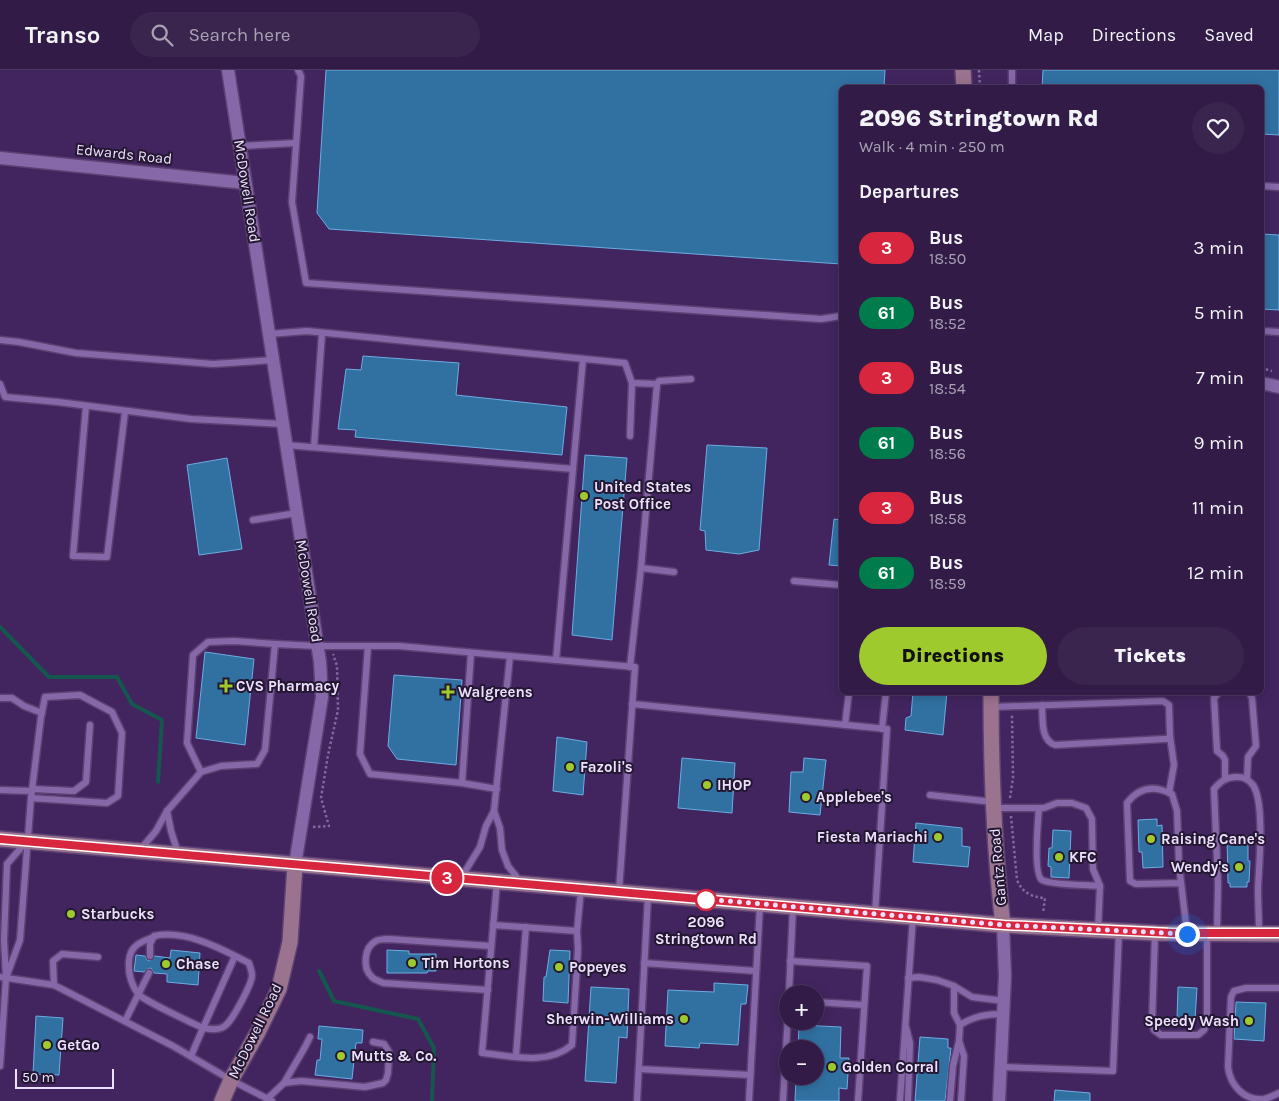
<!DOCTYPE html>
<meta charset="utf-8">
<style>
:root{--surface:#321c47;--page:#3a254e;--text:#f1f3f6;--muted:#a8a1b4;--line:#4d3a60;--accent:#9eca2e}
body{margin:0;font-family:Karla,sans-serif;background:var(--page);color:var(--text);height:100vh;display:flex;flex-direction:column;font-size:19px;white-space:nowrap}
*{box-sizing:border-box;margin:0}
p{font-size:16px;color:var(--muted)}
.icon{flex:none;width:28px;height:28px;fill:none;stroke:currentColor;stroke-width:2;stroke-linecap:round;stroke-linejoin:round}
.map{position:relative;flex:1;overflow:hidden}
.drawer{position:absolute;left:839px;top:15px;width:425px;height:610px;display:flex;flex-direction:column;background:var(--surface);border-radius:8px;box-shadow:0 2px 12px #0003,0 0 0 1px var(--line)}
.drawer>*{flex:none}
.badge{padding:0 10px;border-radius:16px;font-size:18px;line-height:32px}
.buttons{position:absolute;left:779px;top:915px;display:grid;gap:10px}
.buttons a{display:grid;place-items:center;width:45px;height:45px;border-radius:50%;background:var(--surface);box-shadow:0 2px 12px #0003,0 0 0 1px var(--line);font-size:25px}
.scale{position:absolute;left:15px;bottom:12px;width:99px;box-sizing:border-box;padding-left:5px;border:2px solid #ece0fd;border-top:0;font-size:14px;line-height:18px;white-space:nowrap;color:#ece0fd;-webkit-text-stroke:4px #231731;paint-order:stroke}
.you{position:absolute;width:25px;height:25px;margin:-12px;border:4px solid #fff;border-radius:50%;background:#1a73e8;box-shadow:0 0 0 8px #1a73e833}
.map>.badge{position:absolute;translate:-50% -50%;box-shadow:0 0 0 2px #fff}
h2{padding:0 20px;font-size:19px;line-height:45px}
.round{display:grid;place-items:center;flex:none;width:52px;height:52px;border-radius:26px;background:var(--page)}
.head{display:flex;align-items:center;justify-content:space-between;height:85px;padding:0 20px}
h1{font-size:24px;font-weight:800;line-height:38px}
.cta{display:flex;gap:10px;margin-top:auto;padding:10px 20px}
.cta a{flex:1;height:58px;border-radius:30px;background:var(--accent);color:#111;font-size:20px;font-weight:800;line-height:58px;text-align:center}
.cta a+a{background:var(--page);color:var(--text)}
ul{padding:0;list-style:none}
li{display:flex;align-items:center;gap:15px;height:65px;padding:0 20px}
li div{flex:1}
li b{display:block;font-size:19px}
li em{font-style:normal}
li .badge{min-width:55px;font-weight:700;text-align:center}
header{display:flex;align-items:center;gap:30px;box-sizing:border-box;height:70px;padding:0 25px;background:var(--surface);border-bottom:1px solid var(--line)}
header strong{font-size:24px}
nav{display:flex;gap:28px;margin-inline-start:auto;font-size:18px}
.search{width:350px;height:45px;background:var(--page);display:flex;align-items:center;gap:12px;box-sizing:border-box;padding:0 18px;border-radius:28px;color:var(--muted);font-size:19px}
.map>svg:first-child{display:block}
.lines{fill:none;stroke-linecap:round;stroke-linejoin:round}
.stream{stroke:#15564f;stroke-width:4}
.building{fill:#3171a2;stroke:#6cace1}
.lane-casing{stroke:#5c4173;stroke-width:9}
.street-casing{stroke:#5c4173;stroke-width:15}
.secondary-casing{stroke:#5c4173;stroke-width:18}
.path{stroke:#816a9a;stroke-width:2.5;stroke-dasharray:2.5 2.5;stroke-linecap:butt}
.lane{stroke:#8668a8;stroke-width:6}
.street{stroke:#8668a8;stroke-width:12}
.secondary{stroke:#9a738e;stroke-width:15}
.line-casing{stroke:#fff;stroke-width:11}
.line{stroke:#d7263d;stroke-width:8}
.walk{stroke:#ece0fd;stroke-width:5;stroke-dasharray:0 9}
.poi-dot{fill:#9eca2e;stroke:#231731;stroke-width:2}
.stop-dot{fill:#fff;stroke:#d7263d;stroke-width:2.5}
.labels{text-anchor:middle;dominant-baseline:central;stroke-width:4;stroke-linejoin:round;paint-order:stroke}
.street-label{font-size:15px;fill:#ece0fd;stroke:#231731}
.poi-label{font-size:15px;font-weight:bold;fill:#ece0fd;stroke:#231731;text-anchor:start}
.stop-label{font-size:15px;font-weight:bold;fill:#ece0fd;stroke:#231731}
</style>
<header>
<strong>Transo</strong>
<div class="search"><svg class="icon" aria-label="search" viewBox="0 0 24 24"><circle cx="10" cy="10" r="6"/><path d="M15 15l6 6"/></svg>Search here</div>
<nav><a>Map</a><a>Directions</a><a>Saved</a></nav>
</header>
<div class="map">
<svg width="1279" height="1031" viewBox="0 0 1279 1031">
<rect width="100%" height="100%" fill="#42255f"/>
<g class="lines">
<g class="stream">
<polyline points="0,557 49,607 117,607 132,634 162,650 158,712"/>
<polyline points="319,901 334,931 418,949 434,978 432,1031"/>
</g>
</g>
<g class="building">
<polygon points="326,0 885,0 884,18 841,18 841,194 329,159 317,143"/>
<polygon points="1043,0 1279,0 1279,65 1261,64 1261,18 1042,18"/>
<polygon points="1261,164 1279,165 1279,240 1261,239"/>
<polygon points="363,286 459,293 456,325 567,337 562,385 355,367 356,360 338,359 346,299 361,300"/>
<polygon points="707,375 767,378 759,480 739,484 706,480 705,461 700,460"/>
<polygon points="585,385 627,388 612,570 572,565"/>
<polygon points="227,388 242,479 199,485 187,395"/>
<polygon points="834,449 841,450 841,496 829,495"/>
<polygon points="205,582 254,589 245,675 196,668"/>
<polygon points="394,605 462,610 456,695 397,689 388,676"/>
<polygon points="913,622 947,622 943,665 905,660 906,648 911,646"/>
<polygon points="557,667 587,672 583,725 553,721"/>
<polygon points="682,688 735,693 732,743 678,738"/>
<polygon points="804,688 826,690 820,745 789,742 791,702 803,702"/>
<polygon points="1157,749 1157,756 1162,755 1163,797 1143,798 1142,782 1139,782 1138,750"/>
<polygon points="916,753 962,758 962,776 970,777 968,797 913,792"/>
<polygon points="1053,760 1071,761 1069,808 1051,807 1051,797 1048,796 1049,778 1052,778"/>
<polygon points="1248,766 1248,791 1250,791 1249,812 1247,812 1247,817 1230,817 1230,813 1228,813 1227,767"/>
<polygon points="171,880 200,883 198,915 167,912 167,904 154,903 151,898 147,899 144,902 134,901 136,885 145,886 147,890 150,891 155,886 170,888"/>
<polygon points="387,880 409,881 409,884 436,884 436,901 428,901 427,903 387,903"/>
<polygon points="550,880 570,881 568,933 543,931 544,907 546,907"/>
<polygon points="714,913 748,915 746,934 741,934 738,975 700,973 699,978 665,976 668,920 714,922"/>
<polygon points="591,917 629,919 627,968 619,967 616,1013 585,1011"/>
<polygon points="1178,917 1197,918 1195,950 1177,949"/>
<polygon points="1236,932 1266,933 1264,971 1234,969"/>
<polygon points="36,946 63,948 59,1005 33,1004"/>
<polygon points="799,955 841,957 840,988 849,988 847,1019 839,1018 839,1031 795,1031 796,1006 815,1006 815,979 798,979"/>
<polygon points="319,956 363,960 362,973 356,973 352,1009 315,1005 317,990 320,990 322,969 318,969"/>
<polygon points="920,967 948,969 948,978 951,978 945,1031 915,1031"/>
<polygon points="1055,1020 1090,1023 1090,1031 1054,1031"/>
</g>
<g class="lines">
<g class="lane-casing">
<g id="lane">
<polyline points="298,0 301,6 292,132 306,213 821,249 841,246"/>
<polyline points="1012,18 1012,0"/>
<polyline points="240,76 296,73"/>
<polyline points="1261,116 1279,117"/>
<polyline points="1261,261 1279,262"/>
<polyline points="269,264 307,261 625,293 632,313 630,366"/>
<polyline points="0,270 19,272 76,283 213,294 273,290"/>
<polyline points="632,313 657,314"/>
<polyline points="0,314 5,327 58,332 191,349 283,354"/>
<polyline points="86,336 73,486 107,487 125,342"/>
<polyline points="314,377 322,263"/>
<polyline points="573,399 583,289"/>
<polyline points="253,450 297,443"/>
<polyline points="641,498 674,502"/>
<polyline points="794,511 841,515"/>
<polyline points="368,576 360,684 370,704 462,713 497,719"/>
<polyline points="556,590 635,597 619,821"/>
<polyline points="630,597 641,498 657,314 659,311 691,309"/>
<polyline points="1219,622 1214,628 1217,681 1223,686 1225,690 1225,709"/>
<polyline points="0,628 12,628 24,636 42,643"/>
<polyline points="632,634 887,659 875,844"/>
<path d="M992 637 1163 631 1169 635 1170 666 1168 669H1164L1055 675C1040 670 1043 648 1042 635"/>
<polyline points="845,655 849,622"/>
<polyline points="882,659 886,622"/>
<polyline points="201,702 187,673 193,585 208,572 234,571 275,574"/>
<polyline points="1247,709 1248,687 1256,676 1252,628 1249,622"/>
<polyline points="462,713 471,583"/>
<polyline points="32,719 74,721 86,712 90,655"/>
<polyline points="0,720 32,721"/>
<polyline points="1169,723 1174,695 1170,666"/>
<polyline points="930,725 993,732"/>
<polyline points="994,738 1044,738 1057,733 1072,733 1086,738 1092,749 1093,799 1100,816 1098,860"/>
<path d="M1039 738C1038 750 1033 804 1042 810 1051 815 1088 815 1100 816"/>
<polyline points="167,741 171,761 178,783"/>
<polyline points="494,741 500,758 502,780 508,796 520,811"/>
<polyline points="26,772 7,794 4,870 6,908 20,870 31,728 41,647 45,627 80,625 112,642 122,663 118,726 107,733 31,728"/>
<polyline points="140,780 156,761 167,741 201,702 221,696 257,694 265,680 275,574 317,576 399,576 556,590 573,399 286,375"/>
<polyline points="461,808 480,777 486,756 494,741 510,586"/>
<path d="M1181 813 1136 814 1130 811 1127 733C1139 717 1154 715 1172 724L1177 741 1179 795 1187 863"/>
<path d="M493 855 577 861 578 879 572 975C547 996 512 986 482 983L497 812"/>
<polyline points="577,861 581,819"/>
<path d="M1217 863 1218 814 1214 719C1221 711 1226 707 1237 707 1244 707 1248 709 1253 715 1265 733 1259 795 1258 818 1258 833 1259 848 1259 864"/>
<polyline points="1155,864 1152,954 1154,960 1161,965 1198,965 1204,960 1207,953 1207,864"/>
<path d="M154 867C140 872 130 876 129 891 128 903 131 914 138 924 143 930 192 953 203 958L235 886"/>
<path d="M150 886V874L154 866C185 859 222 879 249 893 250 897 252 901 252 905 252 914 233 949 226 955 220 961 210 959 203 958L191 986"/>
<polyline points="790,891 867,896 858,1031"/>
<polyline points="644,893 756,901"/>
<polyline points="0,907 54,915 173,976 231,1010 272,1031"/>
<polyline points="908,908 919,907 937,910 954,916 972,927 1004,931"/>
<polyline points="54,915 53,891 62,884 98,887"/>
<polyline points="954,916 954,943 960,955"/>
<path d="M1279 918H1246L1234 921 1231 927 1228 997C1230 1014 1243 1031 1264 1029 1269 1028 1274 1025 1279 1023"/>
<path d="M488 920 383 913C380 911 374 910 372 907 362 898 364 877 376 871 379 869 385 869 389 869L491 876"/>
<polyline points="789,924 793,837"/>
<polyline points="815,932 864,935"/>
<polyline points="125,951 149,903"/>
<polyline points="906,957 910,973 908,1031"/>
<polyline points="516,986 526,857"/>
<polyline points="0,996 6,908"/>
<polyline points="1001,997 1113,1001 1119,861"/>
<polyline points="639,999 750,1005"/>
<polyline points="284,1013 305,977 310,967"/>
<polyline points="267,1029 284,1013 301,1011 365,1017 383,1013 386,1010 388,1003 389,982 384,974 373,972"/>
<polyline points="637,1031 648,826"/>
<polyline points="749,1031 760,835"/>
<polyline points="783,1031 788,944"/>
<polyline points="900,1031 913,847"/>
<polyline points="950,1031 953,996 959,971"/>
<path d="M961 1031 964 986 959 971 960 955C974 946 987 944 1003 944"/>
</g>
</g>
<g class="street-casing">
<g id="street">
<polyline points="228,0 320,592 322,627 295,795"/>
<polyline points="0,88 245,113"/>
<polyline points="1261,313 1279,317"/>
<polyline points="999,1031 1005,906 1003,855"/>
</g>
</g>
<g class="secondary-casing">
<g id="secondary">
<polyline points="963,0 964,18"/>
<path d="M991 622C991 700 994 778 1003 855"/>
<polyline points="0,769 1003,855 1156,863 1279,864"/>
<polyline points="222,1031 231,1010 258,962 279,919 290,872 295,795"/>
</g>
</g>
<g class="path">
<polyline points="979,0 980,18"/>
<polyline points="1261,298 1272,301"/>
<polyline points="1010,728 1013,708 1012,644"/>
<path d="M1011 746 1017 810C1022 822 1031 827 1045 828L1043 843"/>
<polyline points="313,757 329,756 321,728 328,685 338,640 337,596 333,584"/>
</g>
<use href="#lane" class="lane"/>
<use href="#street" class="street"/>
<use href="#secondary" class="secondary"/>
</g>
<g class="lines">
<g class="line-casing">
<polyline id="line" points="0,769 1004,855 1172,863 1279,863"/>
</g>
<use href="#line" class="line"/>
<polyline class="walk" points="706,830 705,829 1004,855 1187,864"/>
</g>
<g class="poi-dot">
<circle cx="584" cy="426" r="5"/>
<path d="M223.5 608.5h5v5h5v5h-5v5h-5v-5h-5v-5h5z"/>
<path d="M445.5 614.5h5v5h5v5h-5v5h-5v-5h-5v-5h5z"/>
<circle cx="570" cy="697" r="5"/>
<circle cx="707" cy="715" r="5"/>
<circle cx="806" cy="727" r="5"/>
<circle cx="938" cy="767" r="5"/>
<circle cx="1151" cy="769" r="5"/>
<circle cx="1059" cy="787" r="5"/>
<circle cx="1239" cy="797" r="5"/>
<circle cx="71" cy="844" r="5"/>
<circle cx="412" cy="893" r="5"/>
<circle cx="166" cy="894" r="5"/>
<circle cx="559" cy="897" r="5"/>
<circle cx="684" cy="949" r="5"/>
<circle cx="1249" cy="951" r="5"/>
<circle cx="47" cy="975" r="5"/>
<circle cx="341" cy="986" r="5"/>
<circle cx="832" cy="997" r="5"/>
</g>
<circle class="stop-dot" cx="706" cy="830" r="10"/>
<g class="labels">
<g class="street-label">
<text transform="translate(124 84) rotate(6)">Edwards Road</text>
<text transform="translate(247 121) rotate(81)">McDowell Road</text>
<text transform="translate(309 521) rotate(81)">McDowell Road</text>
<text transform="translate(998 797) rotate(-95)">Gantz Road</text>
<text transform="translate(255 961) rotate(-64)">McDowell Road</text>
</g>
<g class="poi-label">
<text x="594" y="417">United States<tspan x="594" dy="17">Post Office</tspan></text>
<text x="236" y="616">CVS Pharmacy</text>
<text x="458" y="622">Walgreens</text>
<text x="580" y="697">Fazoli's</text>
<text x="717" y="715">IHOP</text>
<text x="816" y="727">Applebee's</text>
<text x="928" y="767" text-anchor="end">Fiesta Mariachi</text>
<text x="1161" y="769">Raising Cane's</text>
<text x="1069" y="787">KFC</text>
<text x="1229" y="797" text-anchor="end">Wendy's</text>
<text x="81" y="844">Starbucks</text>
<text x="422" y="893">Tim Hortons</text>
<text x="176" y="894">Chase</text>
<text x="569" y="897">Popeyes</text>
<text x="674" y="949" text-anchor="end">Sherwin-Williams</text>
<text x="1239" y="951" text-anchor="end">Speedy Wash</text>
<text x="57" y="975">GetGo</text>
<text x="351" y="986">Mutts &amp; Co.</text>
<text x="842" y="997">Golden Corral</text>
</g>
<g class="stop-label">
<text x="706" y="852">2096<tspan x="706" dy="17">Stringtown Rd</tspan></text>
</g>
</g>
</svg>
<div class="buttons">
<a>+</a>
<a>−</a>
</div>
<div class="scale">50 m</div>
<div class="you" style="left:1187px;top:864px"></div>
<b class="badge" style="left:447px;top:808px;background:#d7263d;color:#fff">3</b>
<section class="drawer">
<div class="head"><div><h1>2096 Stringtown Rd</h1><p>Walk · 4 min · 250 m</p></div><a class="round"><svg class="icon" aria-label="heart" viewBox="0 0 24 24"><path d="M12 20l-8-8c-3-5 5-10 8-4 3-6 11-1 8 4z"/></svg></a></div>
<h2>Departures</h2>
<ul>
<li><span class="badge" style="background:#d7263d;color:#fff">3</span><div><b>Bus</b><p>18:50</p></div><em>3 min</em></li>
<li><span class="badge" style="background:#007b4b;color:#fff">61</span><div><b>Bus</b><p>18:52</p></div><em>5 min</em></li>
<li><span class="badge" style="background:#d7263d;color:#fff">3</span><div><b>Bus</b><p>18:54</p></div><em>7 min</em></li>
<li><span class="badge" style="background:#007b4b;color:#fff">61</span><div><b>Bus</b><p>18:56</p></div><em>9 min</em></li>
<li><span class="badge" style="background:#d7263d;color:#fff">3</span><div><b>Bus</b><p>18:58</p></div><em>11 min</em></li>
<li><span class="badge" style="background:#007b4b;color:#fff">61</span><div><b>Bus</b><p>18:59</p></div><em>12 min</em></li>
</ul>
<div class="cta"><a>Directions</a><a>Tickets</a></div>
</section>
</div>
